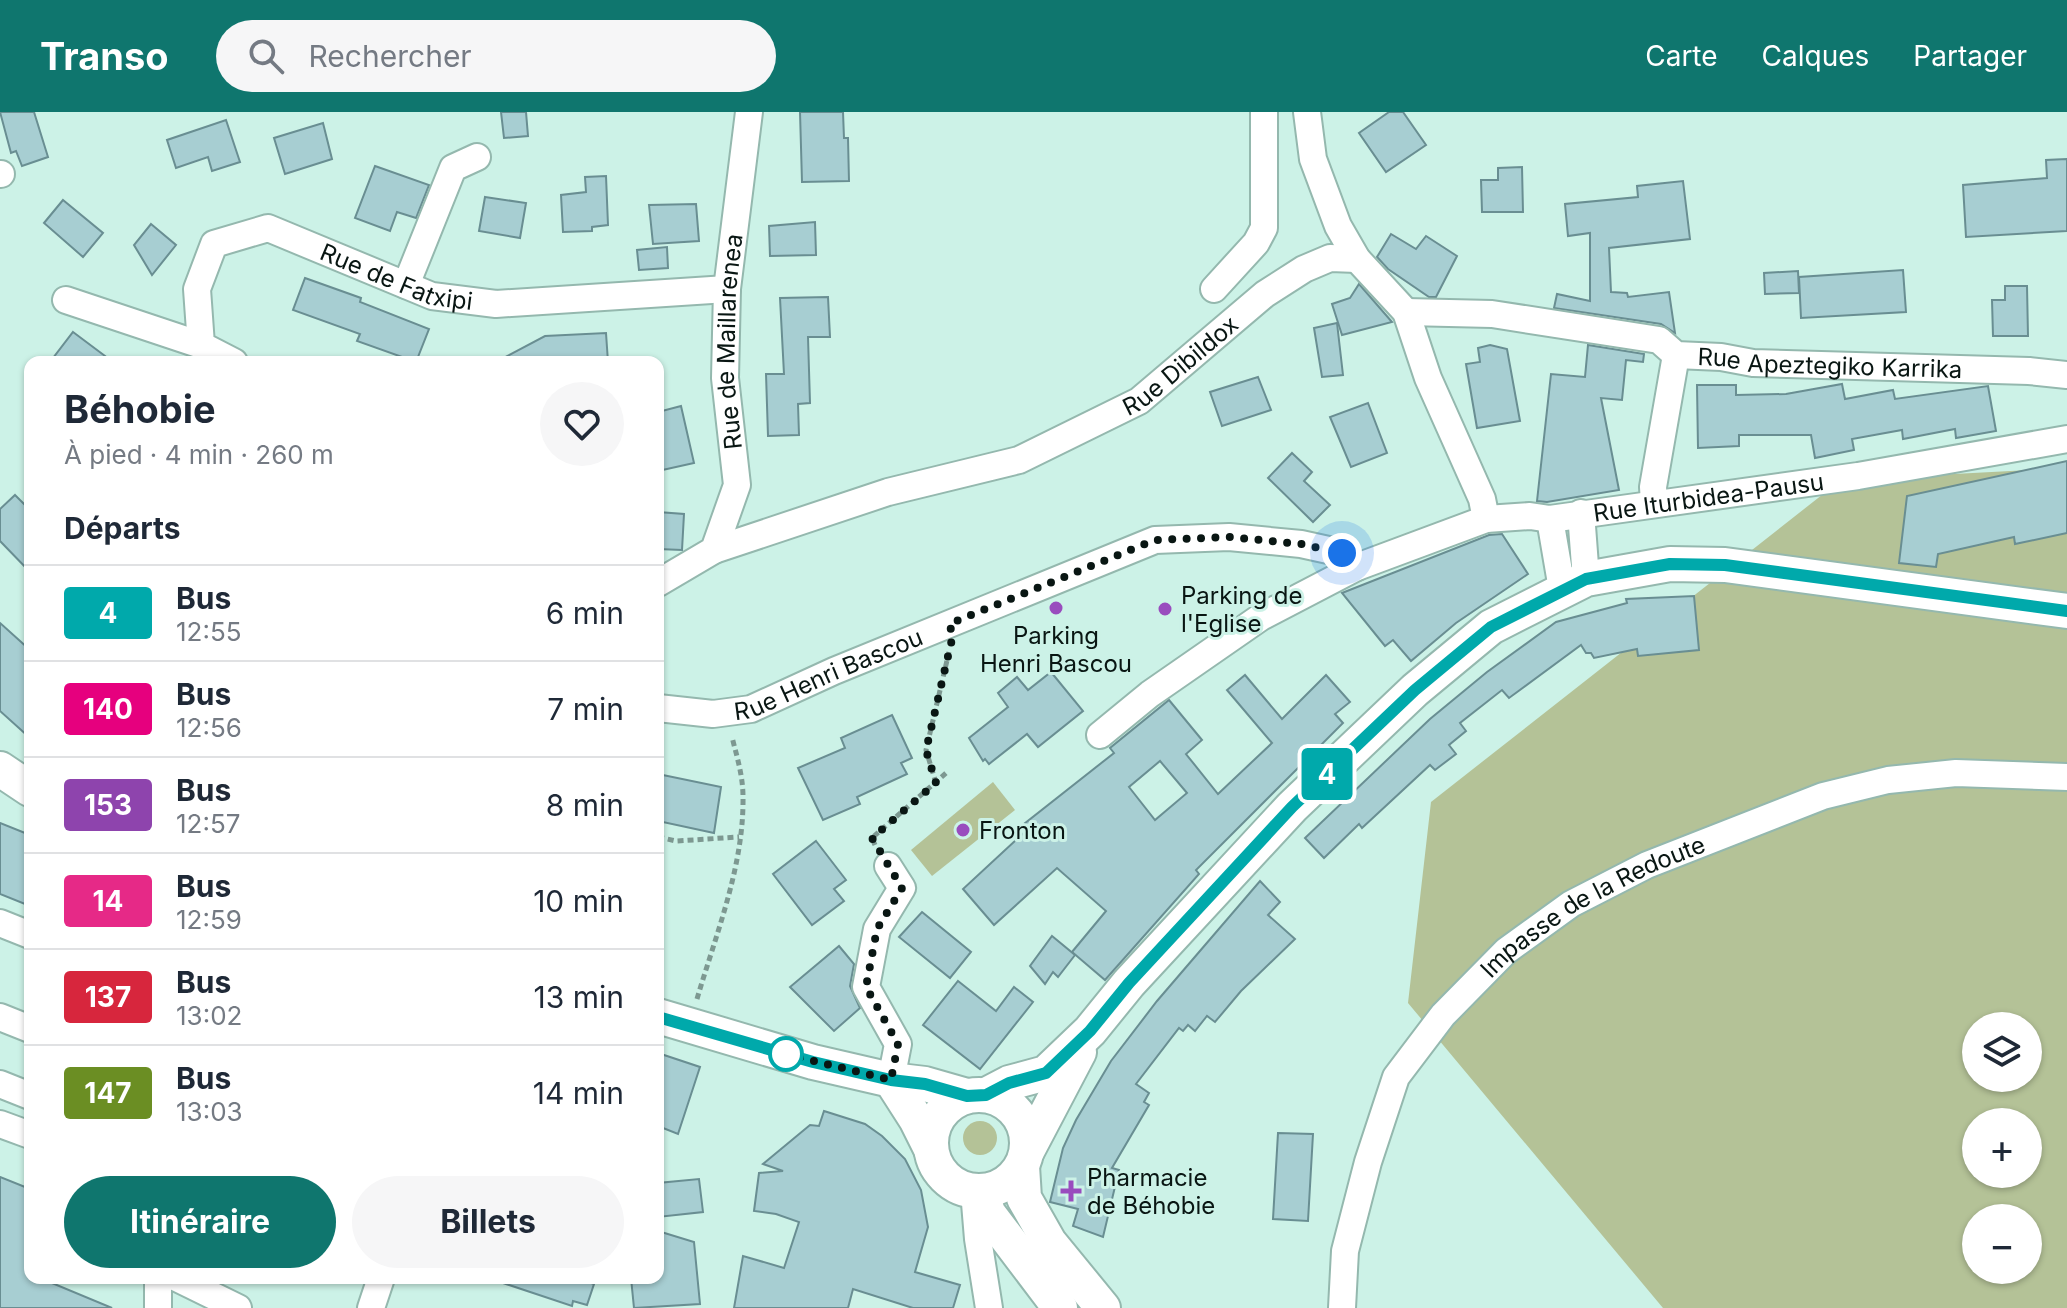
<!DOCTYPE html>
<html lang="fr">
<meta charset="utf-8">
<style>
:root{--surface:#fff;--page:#f6f6f7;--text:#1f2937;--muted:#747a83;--line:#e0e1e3;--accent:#0f766e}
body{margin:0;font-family:Inter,sans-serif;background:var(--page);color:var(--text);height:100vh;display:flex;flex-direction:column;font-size:30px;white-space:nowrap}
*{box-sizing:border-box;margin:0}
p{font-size:26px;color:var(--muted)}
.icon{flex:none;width:44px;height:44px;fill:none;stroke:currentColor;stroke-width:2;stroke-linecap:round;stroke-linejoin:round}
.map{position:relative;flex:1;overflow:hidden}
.drawer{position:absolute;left:24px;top:244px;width:640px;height:928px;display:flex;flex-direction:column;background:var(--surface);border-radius:16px;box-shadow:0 2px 6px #0004}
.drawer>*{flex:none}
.badge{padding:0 16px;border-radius:6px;font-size:28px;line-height:52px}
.fabs{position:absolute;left:1962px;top:900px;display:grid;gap:16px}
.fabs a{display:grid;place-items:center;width:80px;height:80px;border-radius:50%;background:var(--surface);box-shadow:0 2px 6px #0004;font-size:40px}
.you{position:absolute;width:40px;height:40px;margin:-20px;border:6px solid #fff;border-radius:50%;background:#1a73e8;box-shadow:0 0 0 12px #1a73e833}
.map>.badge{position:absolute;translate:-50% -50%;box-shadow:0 0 0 4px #fff}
h2{padding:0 40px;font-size:30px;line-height:72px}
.round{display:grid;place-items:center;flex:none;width:84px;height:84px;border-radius:42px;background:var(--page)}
.head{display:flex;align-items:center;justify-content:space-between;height:136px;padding:0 40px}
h1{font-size:38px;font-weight:700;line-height:60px}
.action{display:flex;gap:16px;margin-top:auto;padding:16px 40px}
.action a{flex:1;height:92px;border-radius:48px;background:var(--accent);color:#fff;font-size:32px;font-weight:700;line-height:92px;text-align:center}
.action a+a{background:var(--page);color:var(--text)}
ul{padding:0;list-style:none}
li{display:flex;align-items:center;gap:24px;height:96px;padding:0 40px;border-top:2px solid var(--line)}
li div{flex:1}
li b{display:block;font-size:30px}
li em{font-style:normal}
li .badge{min-width:88px;font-weight:700;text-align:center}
header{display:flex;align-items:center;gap:48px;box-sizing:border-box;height:112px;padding:0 40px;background:var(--accent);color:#fff}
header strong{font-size:38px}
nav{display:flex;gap:44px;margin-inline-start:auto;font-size:28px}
.search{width:560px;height:72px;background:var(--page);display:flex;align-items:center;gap:20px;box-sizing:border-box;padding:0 28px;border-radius:44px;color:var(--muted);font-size:30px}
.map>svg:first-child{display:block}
.green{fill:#b4c297;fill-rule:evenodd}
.building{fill:#a7ced2;stroke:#698e92;stroke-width:2;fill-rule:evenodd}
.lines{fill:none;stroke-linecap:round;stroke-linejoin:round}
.minor-casing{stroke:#94b8ae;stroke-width:30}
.major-casing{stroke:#94b8ae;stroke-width:38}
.path{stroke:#7d9891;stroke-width:5;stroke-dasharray:6 4;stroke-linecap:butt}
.minor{stroke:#fff;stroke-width:26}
.major{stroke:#fff;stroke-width:34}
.line-casing{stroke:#fff;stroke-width:18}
.line{stroke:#00a9ab;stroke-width:12}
.walk{stroke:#091613;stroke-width:8;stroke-dasharray:0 14.4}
.poi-dot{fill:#994cbe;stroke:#ccf2e7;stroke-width:3}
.stop-dot{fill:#fff;stroke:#00a9ab;stroke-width:4}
.labels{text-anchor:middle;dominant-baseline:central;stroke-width:6;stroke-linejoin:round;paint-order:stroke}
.street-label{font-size:24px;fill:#091613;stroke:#ccf2e7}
.poi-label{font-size:24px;fill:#091613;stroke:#ccf2e7;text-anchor:start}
</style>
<header>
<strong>Transo</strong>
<div class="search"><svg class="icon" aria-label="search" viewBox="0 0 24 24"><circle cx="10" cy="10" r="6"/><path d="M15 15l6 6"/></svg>Rechercher</div>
<nav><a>Carte</a><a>Calques</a><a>Partager</a></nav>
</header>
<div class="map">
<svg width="2067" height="1196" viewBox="0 0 2067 1196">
<rect width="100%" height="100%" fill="#ccf2e7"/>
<g class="green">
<path d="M2067 356V1196H1663L1408 891 1431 690 1841 368ZM1976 914H2028V966H1976ZM1976 1010H2028V1062H1976ZM1976 1106H2028V1158H1976Z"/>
<polygon points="993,670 1015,698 932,764 911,738"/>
<circle cx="980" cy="1026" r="17"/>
</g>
<g class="building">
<polygon points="0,0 34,0 48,45 22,54 16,39 11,41"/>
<polygon points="501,0 526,0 528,24 504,26"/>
<polygon points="800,0 843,0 844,26 848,26 849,69 802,70"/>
<polygon points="1389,0 1403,0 1426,33 1386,60 1359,21"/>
<polygon points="226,8 240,50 212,59 208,45 176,56 167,28"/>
<polygon points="323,11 332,47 285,62 274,26"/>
<polygon points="2067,47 2067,119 1966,125 1963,73 2047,66 2046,48"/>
<polygon points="375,54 429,73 416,106 397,100 390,119 355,106"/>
<polygon points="1522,55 1523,100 1482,100 1481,68 1498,68 1498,56"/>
<polygon points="606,64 608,113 592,115 592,119 563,120 561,83 586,80 585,65"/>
<polygon points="1683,69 1690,127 1609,136 1611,180 1627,181 1628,185 1669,180 1675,221 1661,212 1554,196 1557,182 1590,189 1590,121 1568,124 1565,92 1638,85 1637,74"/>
<polygon points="485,85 526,91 520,126 479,119"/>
<polygon points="63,88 103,121 83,145 44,111"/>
<polygon points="696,92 699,129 653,132 649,93"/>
<polygon points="815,110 816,143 770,144 769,114"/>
<polygon points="151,112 176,133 152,163 134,133"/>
<polygon points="1391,122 1416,137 1426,124 1457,144 1436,185 1429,185 1388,157 1377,145"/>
<polygon points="667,135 668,156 639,158 637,138"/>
<polygon points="1903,158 1906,200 1801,206 1799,165"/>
<polygon points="1798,159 1799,181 1765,182 1764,161"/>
<polygon points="305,166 361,186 360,190 429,217 416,250 357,229 360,222 293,198"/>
<polygon points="1359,172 1392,210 1342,223 1332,192 1350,186"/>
<polygon points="2005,174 2027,174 2028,224 1993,224 1992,188 2005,188"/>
<polygon points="828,185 830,225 808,225 810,291 798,292 799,323 768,324 766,262 784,262 780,186"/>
<polygon points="1337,211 1343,263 1322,265 1314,216"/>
<polygon points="73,220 113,250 50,250"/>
<polygon points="606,221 608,250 496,250 545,224"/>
<polygon points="1490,233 1507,237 1520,309 1477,316 1466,252 1480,250 1478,236"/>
<polygon points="1588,233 1644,242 1643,250 1626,248 1622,288 1601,286 1619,378 1547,390 1537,389 1551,262 1585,265"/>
<polygon points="1258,265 1271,298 1222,314 1210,280"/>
<polygon points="1842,272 1845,287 1893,278 1895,287 1988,274 1996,319 1956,326 1955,317 1903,327 1902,318 1852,327 1854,338 1815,346 1811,323 1739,323 1739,334 1698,336 1697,273 1736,273 1736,283 1786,282"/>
<polygon points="1368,291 1387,341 1351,355 1330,305"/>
<polygon points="681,294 694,351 658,359 658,300"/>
<polygon points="1292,341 1312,360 1304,369 1330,393 1313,410 1268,366"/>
<polygon points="2067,349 2067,421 2015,432 2014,425 1938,442 1936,455 1899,451 1907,384"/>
<polygon points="15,383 30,398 30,460 0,429 0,397"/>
<polygon points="658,400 684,402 682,438 658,437"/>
<polygon points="1502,422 1528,462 1456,511 1411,549 1393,528 1385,534 1342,481 1489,423"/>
<polygon points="1694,484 1699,538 1638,544 1637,537 1594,546 1591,541 1586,541 1581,533 1509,586 1502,578 1460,611 1466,619 1449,633 1456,642 1435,658 1430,653 1362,716 1359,712 1324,746 1305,726 1430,607 1487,560 1556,510 1627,491 1626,487"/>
<polygon points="0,511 30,538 30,626 0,599"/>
<polygon points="1051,560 1083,599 1038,635 1027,622 989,652 985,647 983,649 969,626 1008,595 998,581 1017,565 1028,578"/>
<path d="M1245 563 1282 607 1326 563 1350 590 1335 602 1343 611 1196 758 1199 762 1105 868 1072 840 1106 799 1057 756 994 813 963 777 1028 717 1024 712 1114 641 1110 636 1169 588 1202 628 1186 642 1218 682 1272 631 1227 578ZM1160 649 1187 681 1155 708 1129 675Z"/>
<polygon points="892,603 912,646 901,651 907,662 857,685 860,692 823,708 798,656 845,636 841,626"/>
<polygon points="658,662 721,675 714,721 658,709"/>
<polygon points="0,711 30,723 30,794 0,782"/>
<polygon points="816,729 846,768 834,777 844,789 812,813 773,762"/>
<polygon points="1260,769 1280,790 1268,803 1295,827 1241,879 1215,910 1207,904 1195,919 1188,913 1183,919 1179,916 1136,972 1149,981 1144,990 1149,993 1112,1056 1119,1058 1103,1125 1073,1114 1078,1097 1050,1090 1063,1036 1076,1008 1111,949 1157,889"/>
<polygon points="922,800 971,840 950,866 899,825"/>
<polygon points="1052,824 1075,843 1058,865 1053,860 1045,872 1030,854"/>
<polygon points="839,834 854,852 850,874 860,896 834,919 790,875"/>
<polygon points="958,869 996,899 1014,875 1033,890 980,957 923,913"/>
<polygon points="658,941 700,955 678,1022 658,1014"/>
<polygon points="824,999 865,1012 882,1024 905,1047 921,1078 928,1115 915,1160 960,1173 953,1196 913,1196 853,1177 848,1196 734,1196 743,1144 784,1156 799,1110 776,1102 754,1099 759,1061 783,1059 763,1052 810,1013 819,1014"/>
<polygon points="1278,1021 1313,1022 1308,1109 1273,1107"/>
<polygon points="0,1065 30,1077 30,1166 40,1166 112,1196 0,1196"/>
<polygon points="699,1067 703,1100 658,1105 658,1071"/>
<polygon points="658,1119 694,1130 700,1192 634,1196 631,1166 658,1166"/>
<polygon points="500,1166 577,1166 594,1172 587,1193 573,1189 572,1194 500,1170"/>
</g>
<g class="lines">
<g class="minor-casing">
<g id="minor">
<polyline points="1307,0 1313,47 1338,114 1357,147 1406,200 1428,266 1482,387 1486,407"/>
<polyline points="0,62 1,62"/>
<polyline points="406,173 453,56 477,45"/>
<polyline points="1214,177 1256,131 1264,116 1264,0"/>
<polyline points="66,188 201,233"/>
<path id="s1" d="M1406 200 1492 202 1659 228 1676 243 1721 245 1753 251 2029 259 2067 263"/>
<path id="s2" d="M234 250 201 233 197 177 214 132 268 116 432 184 496 192 727 177"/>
<polyline points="1654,391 1653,375 1676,243"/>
<polyline points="1581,401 1586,467"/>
<polyline points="1550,407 1562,477"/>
<path id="s3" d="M714 438 888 380 1019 348 1139 289 1265 182 1304 157 1330 146 1357 147"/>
<path id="s4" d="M658 471 714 438 737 373 725 266 727 177 749 0"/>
<path id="s5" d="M658 596 713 602 751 597 834 559 1155 428 1229 425 1301 432 1342 441 1357 455"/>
<path id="s6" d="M1100 623 1150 582 1261 505 1357 455 1486 407 1530 404 1550 407 1858 364 2067 327"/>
<polyline points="888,754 902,776 877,817 866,875 898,932 891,968"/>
<polyline points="0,811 30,823"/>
<polyline points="0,905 30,917"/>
<polyline points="0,972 30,984"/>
<polyline points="0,1012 30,1023"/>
<polyline points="974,1079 978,1127 989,1196"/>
<polyline points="158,1166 158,1196"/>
<polyline points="177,1166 238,1196"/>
<polyline points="371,1196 381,1166"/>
<path id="s7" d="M1342 1196 1345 1139 1368 1050 1396 965 1443 903 1506 839 1571 792 1647 753 1823 684 1888 668 1956 661 2067 665"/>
</g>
</g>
<g class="major-casing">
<g id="major">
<polyline points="0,657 30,677"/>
<polyline points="658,904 813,950 891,968 925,972 967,984"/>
<polyline points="891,968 916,1007 931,1037"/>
<circle cx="979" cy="1031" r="48"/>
<polyline points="986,983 1009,971 1046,961 1090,919 1129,871 1292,695 1415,578 1491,515 1586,467 1670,452 1725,453 2067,499"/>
<polyline points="1027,1039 1079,940"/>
<polyline points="1022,1054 1024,1086 1049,1130 1103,1196"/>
<polyline points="982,1081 988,1101 1060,1196"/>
</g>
</g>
<g class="path">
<polyline points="936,671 926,638 949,540"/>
<polyline points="658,725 676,729 739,725"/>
<polyline points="875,733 872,726 946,661"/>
<path d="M697 887C716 822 744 754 743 685 743 664 737 645 732 625"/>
</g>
<use href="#minor" class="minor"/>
<use href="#major" class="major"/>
</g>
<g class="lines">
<g class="line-casing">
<polyline id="line" points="658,905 813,950 891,968 925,972 967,984 986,983 1009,971 1046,961 1090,919 1129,871 1292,695 1415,578 1491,515 1586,467 1670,452 1725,453 2067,499"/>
</g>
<use href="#line" class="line"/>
<polyline class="walk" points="786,942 891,968 898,932 866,875 877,817 902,776 872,726 936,671 926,638 953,523 949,512 1155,428 1229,425 1301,432 1342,441"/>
</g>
<g class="poi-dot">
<circle cx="1056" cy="496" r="8"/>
<circle cx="1165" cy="497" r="8"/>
<circle cx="963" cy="718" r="8"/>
<path d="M1067 1067h8v8h8v8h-8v8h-8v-8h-8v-8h8z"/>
</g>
<circle class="stop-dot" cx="786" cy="942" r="16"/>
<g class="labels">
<g class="street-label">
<text stroke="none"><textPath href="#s2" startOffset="336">Rue de Fatxipi</textPath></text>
<text stroke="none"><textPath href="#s4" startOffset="278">Rue de Maillarenea</textPath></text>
<text stroke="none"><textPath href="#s1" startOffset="432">Rue Apeztegiko Karrika</textPath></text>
<text stroke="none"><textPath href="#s3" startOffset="506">Rue Dibildox</textPath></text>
<text stroke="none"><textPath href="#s6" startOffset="670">Rue Iturbidea-Pausu</textPath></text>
<text stroke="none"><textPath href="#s5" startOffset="178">Rue Henri Bascou</textPath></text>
<text stroke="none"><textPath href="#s7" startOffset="504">Impasse de la Redoute</textPath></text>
</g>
<g class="poi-label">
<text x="1181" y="483">Parking de<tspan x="1181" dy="28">l'Eglise</tspan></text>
<text x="1056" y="523" text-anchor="middle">Parking<tspan x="1056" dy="28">Henri Bascou</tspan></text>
<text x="979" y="718">Fronton</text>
<text x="1087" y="1065">Pharmacie<tspan x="1087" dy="28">de Béhobie</tspan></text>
</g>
</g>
</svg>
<div class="fabs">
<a><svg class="icon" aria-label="layers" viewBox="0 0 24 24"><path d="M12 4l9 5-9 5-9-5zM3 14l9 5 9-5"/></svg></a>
<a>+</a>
<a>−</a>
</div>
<div class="you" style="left:1342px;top:441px"></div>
<b class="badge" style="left:1327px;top:662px;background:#00a9ab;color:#fff">4</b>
<section class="drawer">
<div class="head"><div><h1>Béhobie</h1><p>À pied · 4 min · 260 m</p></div><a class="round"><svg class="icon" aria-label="heart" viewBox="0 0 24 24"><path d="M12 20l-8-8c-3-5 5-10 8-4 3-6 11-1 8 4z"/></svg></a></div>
<h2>Départs</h2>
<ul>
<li><span class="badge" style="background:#00a9ab;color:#fff">4</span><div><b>Bus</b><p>12:55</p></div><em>6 min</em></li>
<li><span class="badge" style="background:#e6007e;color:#fff">140</span><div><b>Bus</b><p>12:56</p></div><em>7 min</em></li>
<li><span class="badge" style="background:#8e44ad;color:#fff">153</span><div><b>Bus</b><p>12:57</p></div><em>8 min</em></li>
<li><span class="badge" style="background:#e62987;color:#fff">14</span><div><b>Bus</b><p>12:59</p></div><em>10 min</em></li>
<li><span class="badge" style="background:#d7263d;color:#fff">137</span><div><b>Bus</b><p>13:02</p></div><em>13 min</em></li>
<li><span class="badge" style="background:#6b8e23;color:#fff">147</span><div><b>Bus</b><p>13:03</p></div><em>14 min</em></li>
</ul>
<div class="action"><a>Itinéraire</a><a>Billets</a></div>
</section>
</div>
